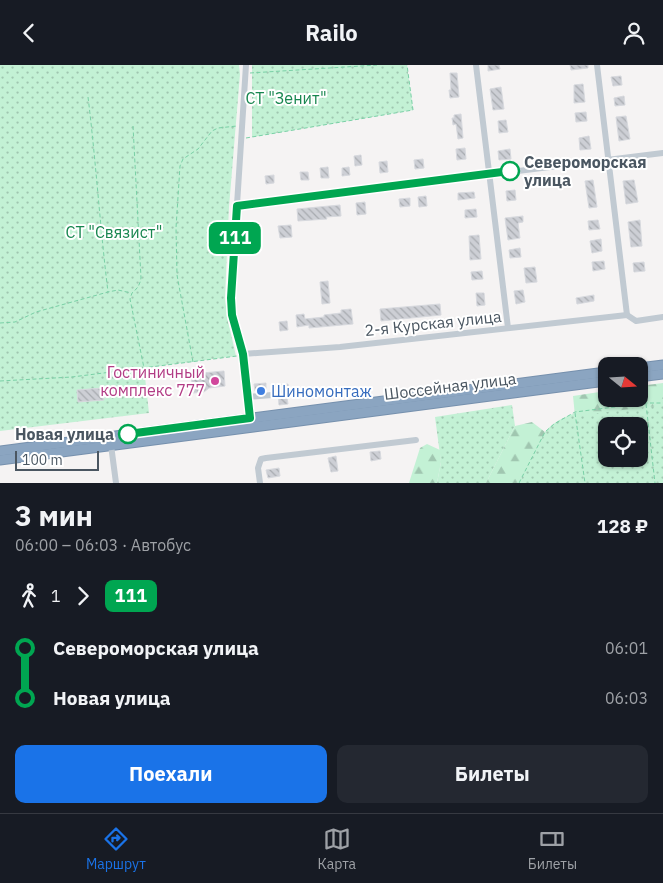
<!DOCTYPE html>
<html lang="ru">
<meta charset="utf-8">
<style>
:root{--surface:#171b24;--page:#242831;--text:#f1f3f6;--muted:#9ea1a6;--line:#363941;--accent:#1a73e8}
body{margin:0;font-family:"IBM Plex Sans",sans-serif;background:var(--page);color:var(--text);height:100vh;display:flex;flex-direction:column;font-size:19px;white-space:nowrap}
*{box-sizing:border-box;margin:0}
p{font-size:16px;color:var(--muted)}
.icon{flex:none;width:28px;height:28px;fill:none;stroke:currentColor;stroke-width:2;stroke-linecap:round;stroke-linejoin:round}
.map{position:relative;height:418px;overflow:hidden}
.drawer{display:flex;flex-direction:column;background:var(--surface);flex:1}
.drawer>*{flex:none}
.badge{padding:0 10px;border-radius:8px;font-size:18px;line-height:32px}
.needle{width:32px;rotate:108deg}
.buttons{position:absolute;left:598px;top:292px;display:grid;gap:10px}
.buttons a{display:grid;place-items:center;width:50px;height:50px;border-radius:10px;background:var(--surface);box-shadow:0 1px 4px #0004;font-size:25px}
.scale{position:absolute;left:15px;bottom:12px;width:84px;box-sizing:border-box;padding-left:5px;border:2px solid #4a5661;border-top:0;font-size:14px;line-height:18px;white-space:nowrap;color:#4a5661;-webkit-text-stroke:4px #fff;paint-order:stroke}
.map>.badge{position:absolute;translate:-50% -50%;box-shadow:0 0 0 2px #fff}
.legs{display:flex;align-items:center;gap:8px;height:55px;padding:0 15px;font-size:16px}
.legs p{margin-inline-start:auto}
.headline{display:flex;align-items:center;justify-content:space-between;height:85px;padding:0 15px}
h1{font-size:28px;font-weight:800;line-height:38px}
.button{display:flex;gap:10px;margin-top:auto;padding:10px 15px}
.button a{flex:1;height:58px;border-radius:10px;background:var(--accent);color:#fff;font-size:20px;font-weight:800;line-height:58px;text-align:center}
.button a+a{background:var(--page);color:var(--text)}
ul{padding:0 15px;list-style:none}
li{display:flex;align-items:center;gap:18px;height:50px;font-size:19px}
li i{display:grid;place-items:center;width:8px;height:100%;margin:0 6px;background:currentColor}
li i::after{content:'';width:12px;height:12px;margin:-6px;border:4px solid;border-radius:50%;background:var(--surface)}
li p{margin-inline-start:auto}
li:first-child i{background:linear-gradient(#0000 50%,currentColor 0)}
li:last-child i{background:linear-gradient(currentColor 50%,#0000 0)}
header{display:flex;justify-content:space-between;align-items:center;height:65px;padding:0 15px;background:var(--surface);font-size:22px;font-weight:800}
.tab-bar{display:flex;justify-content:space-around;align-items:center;height:70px;border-top:1px solid var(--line);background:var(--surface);font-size:14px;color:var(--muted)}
.tab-bar a{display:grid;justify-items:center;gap:2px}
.tab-bar .current{color:var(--accent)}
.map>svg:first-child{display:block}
.grass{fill:url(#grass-dots);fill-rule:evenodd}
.forest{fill:url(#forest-firs)}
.building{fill:url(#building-back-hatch);stroke:#d7d9de}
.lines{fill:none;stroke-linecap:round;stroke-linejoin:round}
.highway-casing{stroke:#7690ad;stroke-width:11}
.path{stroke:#7ad0a6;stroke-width:1;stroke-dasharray:4 2.5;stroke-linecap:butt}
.minor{stroke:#c1cad2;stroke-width:6}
.highway{stroke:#8ba5c1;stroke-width:9}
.line-1-casing{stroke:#fff;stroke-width:11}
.line-1{stroke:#00a651;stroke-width:8}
.stop-1-dot{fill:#fff;stroke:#00a651;stroke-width:2.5}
.hotel-dot{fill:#d1479c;stroke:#fff;stroke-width:2}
.shop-dot{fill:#3f7fe0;stroke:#fff;stroke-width:2}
.labels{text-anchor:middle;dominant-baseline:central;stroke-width:4;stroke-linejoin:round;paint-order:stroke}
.park-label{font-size:16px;fill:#17864f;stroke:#fff}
.stop-label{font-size:16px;font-weight:bold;fill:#4a5661;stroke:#fff;text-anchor:start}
.street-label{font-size:16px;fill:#4a5661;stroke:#fff}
.hotel-label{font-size:16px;fill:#b23c85;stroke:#fff;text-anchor:end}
.shop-label{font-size:16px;fill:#366cbe;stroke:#fff;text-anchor:start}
</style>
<header><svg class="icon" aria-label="back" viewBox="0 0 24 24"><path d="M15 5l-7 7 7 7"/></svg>Railo<svg class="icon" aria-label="person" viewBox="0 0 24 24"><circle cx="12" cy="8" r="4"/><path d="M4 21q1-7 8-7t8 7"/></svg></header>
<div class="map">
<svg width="663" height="418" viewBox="0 0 663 418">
<defs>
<pattern id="grass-dots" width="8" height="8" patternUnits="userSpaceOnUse" patternTransform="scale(1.25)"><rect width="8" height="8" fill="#c3f1d5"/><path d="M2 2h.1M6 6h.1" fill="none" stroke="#a0c6b0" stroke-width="1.8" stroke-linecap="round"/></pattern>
<pattern id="forest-firs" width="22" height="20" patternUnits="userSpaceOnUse" patternTransform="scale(1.25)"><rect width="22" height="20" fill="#c3f1d5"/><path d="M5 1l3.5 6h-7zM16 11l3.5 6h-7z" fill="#a0c6b0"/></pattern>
<pattern id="building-back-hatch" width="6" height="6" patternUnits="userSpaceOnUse" patternTransform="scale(1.25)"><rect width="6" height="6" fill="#cdcfd5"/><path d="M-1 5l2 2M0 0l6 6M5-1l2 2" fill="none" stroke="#a8abb0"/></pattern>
</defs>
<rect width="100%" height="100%" fill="#f5f3f3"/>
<g class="grass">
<polygon points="0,0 239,0 240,9 229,142 225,232 227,252 236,291 144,303 149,348 0,366"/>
<polygon points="252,0 407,0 413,45 252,72"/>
<path d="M646 338H663V418H519C526 404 536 378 545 367 566 341 615 342 646 338ZM606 361H639V394H606Z"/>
<polygon points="512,340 515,361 486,418 437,418 441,397 435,352"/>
</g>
<g class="forest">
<polygon points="663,318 663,341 646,342 575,351 573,331 606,326 606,334 639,334 639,321"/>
<polygon points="532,357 545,367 519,418 486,418 515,361"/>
<polygon points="427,379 440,385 441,397 437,418 409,418 420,383"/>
</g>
<g class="building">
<polygon points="488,0 499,0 500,4 488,6"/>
<polygon points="570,0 588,0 588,3 571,5"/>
<polygon points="450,8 457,8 459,32 450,33 449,25 451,25"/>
<polygon points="621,11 622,20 613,21 611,12"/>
<polygon points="583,19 585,37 574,38 574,20"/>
<polygon points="501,22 504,44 493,45 490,24"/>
<polygon points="624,31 625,40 615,41 614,33"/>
<polygon points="586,47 587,56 576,57 575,48"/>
<polygon points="461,49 463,73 458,74 456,59 453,60 452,53 454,53 454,50"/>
<polygon points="626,51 630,74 619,76 616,52"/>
<polygon points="506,55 508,67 499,68 498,56"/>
<polygon points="589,71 591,84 580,85 579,73"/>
<polygon points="465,83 466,94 457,95 456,84"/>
<polygon points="510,84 511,94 499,95 498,86"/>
<polygon points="361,90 362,100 355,101 354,91"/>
<polygon points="423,94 424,103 415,104 414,95"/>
<polygon points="387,96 388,107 380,108 379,97"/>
<polygon points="328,102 329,113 321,113 320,103"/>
<polygon points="349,102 350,110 342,111 342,103"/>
<polygon points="300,107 308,107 309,115 301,115"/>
<polygon points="274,110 274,118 266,119 265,111"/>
<polygon points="593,115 597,142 589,143 585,116"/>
<polygon points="634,115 638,137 626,139 623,116"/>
<polygon points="515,125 516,135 507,136 506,126"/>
<polygon points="474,127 475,133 458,135 458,128"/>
<polygon points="426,131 427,141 419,142 418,132"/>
<polygon points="410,133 410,141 400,142 399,134"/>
<polygon points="365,137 366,149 357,150 356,138"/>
<polygon points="340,140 341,151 326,152 327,154 298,156 297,144"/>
<polygon points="476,144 477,152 465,153 465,145"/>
<polygon points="523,151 523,157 518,158 520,173 508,175 505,153"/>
<polygon points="598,155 600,164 589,165 588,156"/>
<polygon points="640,155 642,181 631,182 628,157"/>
<polygon points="291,160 292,172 280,173 278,161"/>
<polygon points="479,170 481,194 470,195 469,171"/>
<polygon points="601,174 602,186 592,188 590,176"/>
<polygon points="520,183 521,192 510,193 509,185"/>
<polygon points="604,196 605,204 593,206 592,197"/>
<polygon points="644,197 645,206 634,207 633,198"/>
<polygon points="535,202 537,217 526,218 524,203"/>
<polygon points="482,206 483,214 472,215 471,207"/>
<polygon points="328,216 330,238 322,239 320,217"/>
<polygon points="523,225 525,237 516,239 514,226"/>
<polygon points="476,228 484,228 485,240 477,241"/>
<polygon points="594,230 594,236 577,239 576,233"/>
<polygon points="440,239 441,250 381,256 380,244"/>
<polygon points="351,244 353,259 309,263 309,260 297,262 296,250 304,249 305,254 324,252 324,250 341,248 341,245"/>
<polygon points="287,256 288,265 280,266 279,257"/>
<polygon points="224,306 225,321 209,323 204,327 193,328 191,309"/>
<polygon points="266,318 266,326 255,326 254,319"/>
<polygon points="288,319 289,325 286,325 288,339 279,340 278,326 275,326 274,320"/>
<polygon points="103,323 104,335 78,337 77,325"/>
<polygon points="380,386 381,394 371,396 370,387"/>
<polygon points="336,391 338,406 331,407 328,393"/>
<polygon points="279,403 280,411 268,413 266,405"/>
</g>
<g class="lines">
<g class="highway-casing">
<g id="highway">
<polyline points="639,303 663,300"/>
<polyline points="639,312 663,309"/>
<polyline points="0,386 606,307"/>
<polyline points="0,395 606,316"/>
</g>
</g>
<g class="path">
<polyline points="250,8 377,0"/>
<path d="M88 32C96 97 100 162 108 227"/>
<path d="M133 61 141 213C140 220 137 224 132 228L130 234 144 303"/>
<polyline points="246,73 413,45 407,0"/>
<polyline points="0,258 15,257 36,247 108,227 118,225 131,228"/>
<polyline points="193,297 177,210 176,163 180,101 183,94 198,84 212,66 218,63 237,61"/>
<polyline points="0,316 72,312 237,291"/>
<polyline points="646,339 655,418"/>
<polyline points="575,348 585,418"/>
<polyline points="519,418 545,367 554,359 575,347 646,338 663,338"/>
</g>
<g class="minor">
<polyline points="246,0 231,233 232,250 243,289 250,353"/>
<polyline points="476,0 508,263"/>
<polyline points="597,0 627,250"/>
<polyline points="237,141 663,88"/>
<polyline points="627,250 636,256 663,252"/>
<polyline points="243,289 340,282 627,250"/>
<polyline points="248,332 272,330"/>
<polyline points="111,380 116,418"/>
<polyline points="260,418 258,403 261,394 266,393 416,375"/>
</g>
<use href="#highway" class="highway"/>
</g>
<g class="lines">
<g class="line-1-casing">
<polyline id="line-1" points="128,369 250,353 243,289 232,250 231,233 237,141 510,106"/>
</g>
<use href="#line-1" class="line-1"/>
</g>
<g class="stop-1-dot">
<circle cx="510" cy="106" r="9"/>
<circle cx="128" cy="369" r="9"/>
</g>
<circle class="hotel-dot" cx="215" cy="316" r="5"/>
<circle class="shop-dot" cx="261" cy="326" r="5"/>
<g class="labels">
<g class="park-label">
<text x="286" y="33">СТ "Зенит"</text>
<text x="114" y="167">СТ "Связист"</text>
</g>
<g class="stop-label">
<text x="524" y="97">Североморская<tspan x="524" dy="18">улица</tspan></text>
<text x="114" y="369" text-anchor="end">Новая улица</text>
</g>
<g class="street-label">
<text transform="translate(433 258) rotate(-6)">2-я Курская улица</text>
<text transform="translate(450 321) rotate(-7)">Шоссейная улица</text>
</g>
<g class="hotel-label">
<text x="205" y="307">Гостиничный<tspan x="205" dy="18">комплекс 777</tspan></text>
</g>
<g class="shop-label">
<text x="271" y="326">Шиномонтаж</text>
</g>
</g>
</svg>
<div class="buttons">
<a><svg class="needle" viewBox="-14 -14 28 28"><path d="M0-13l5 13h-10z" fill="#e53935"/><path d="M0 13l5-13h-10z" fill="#9ea1a6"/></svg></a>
<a><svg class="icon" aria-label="locate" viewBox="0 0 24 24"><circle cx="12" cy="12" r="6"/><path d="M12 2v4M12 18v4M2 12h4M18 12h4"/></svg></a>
</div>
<div class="scale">100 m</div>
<b class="badge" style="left:235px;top:173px;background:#00a651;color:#fff">111</b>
</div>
<section class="drawer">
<div class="headline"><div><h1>3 мин</h1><p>06:00 – 06:03 · Автобус</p></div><b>128 ₽</b></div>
<div class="legs"><svg class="icon" aria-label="walk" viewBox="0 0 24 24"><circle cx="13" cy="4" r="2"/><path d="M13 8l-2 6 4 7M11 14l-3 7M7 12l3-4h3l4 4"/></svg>1<svg class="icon" aria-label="forward" viewBox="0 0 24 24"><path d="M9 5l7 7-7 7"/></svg><b class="badge" style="background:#00a651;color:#fff">111</b></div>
<ul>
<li><i style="color:#00a651"></i><b>Североморская улица</b><p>06:01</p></li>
<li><i style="color:#00a651"></i><b>Новая улица</b><p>06:03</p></li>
</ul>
<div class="button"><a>Поехали</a><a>Билеты</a></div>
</section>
<nav class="tab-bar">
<a class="current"><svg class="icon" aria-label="directions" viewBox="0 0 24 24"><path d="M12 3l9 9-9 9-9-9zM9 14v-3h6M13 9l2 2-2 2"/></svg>Маршрут</a>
<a><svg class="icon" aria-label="map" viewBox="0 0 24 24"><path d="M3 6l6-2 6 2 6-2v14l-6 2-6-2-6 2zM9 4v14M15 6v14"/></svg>Карта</a>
<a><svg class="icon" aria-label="tickets" viewBox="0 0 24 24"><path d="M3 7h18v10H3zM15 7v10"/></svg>Билеты</a>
</nav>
